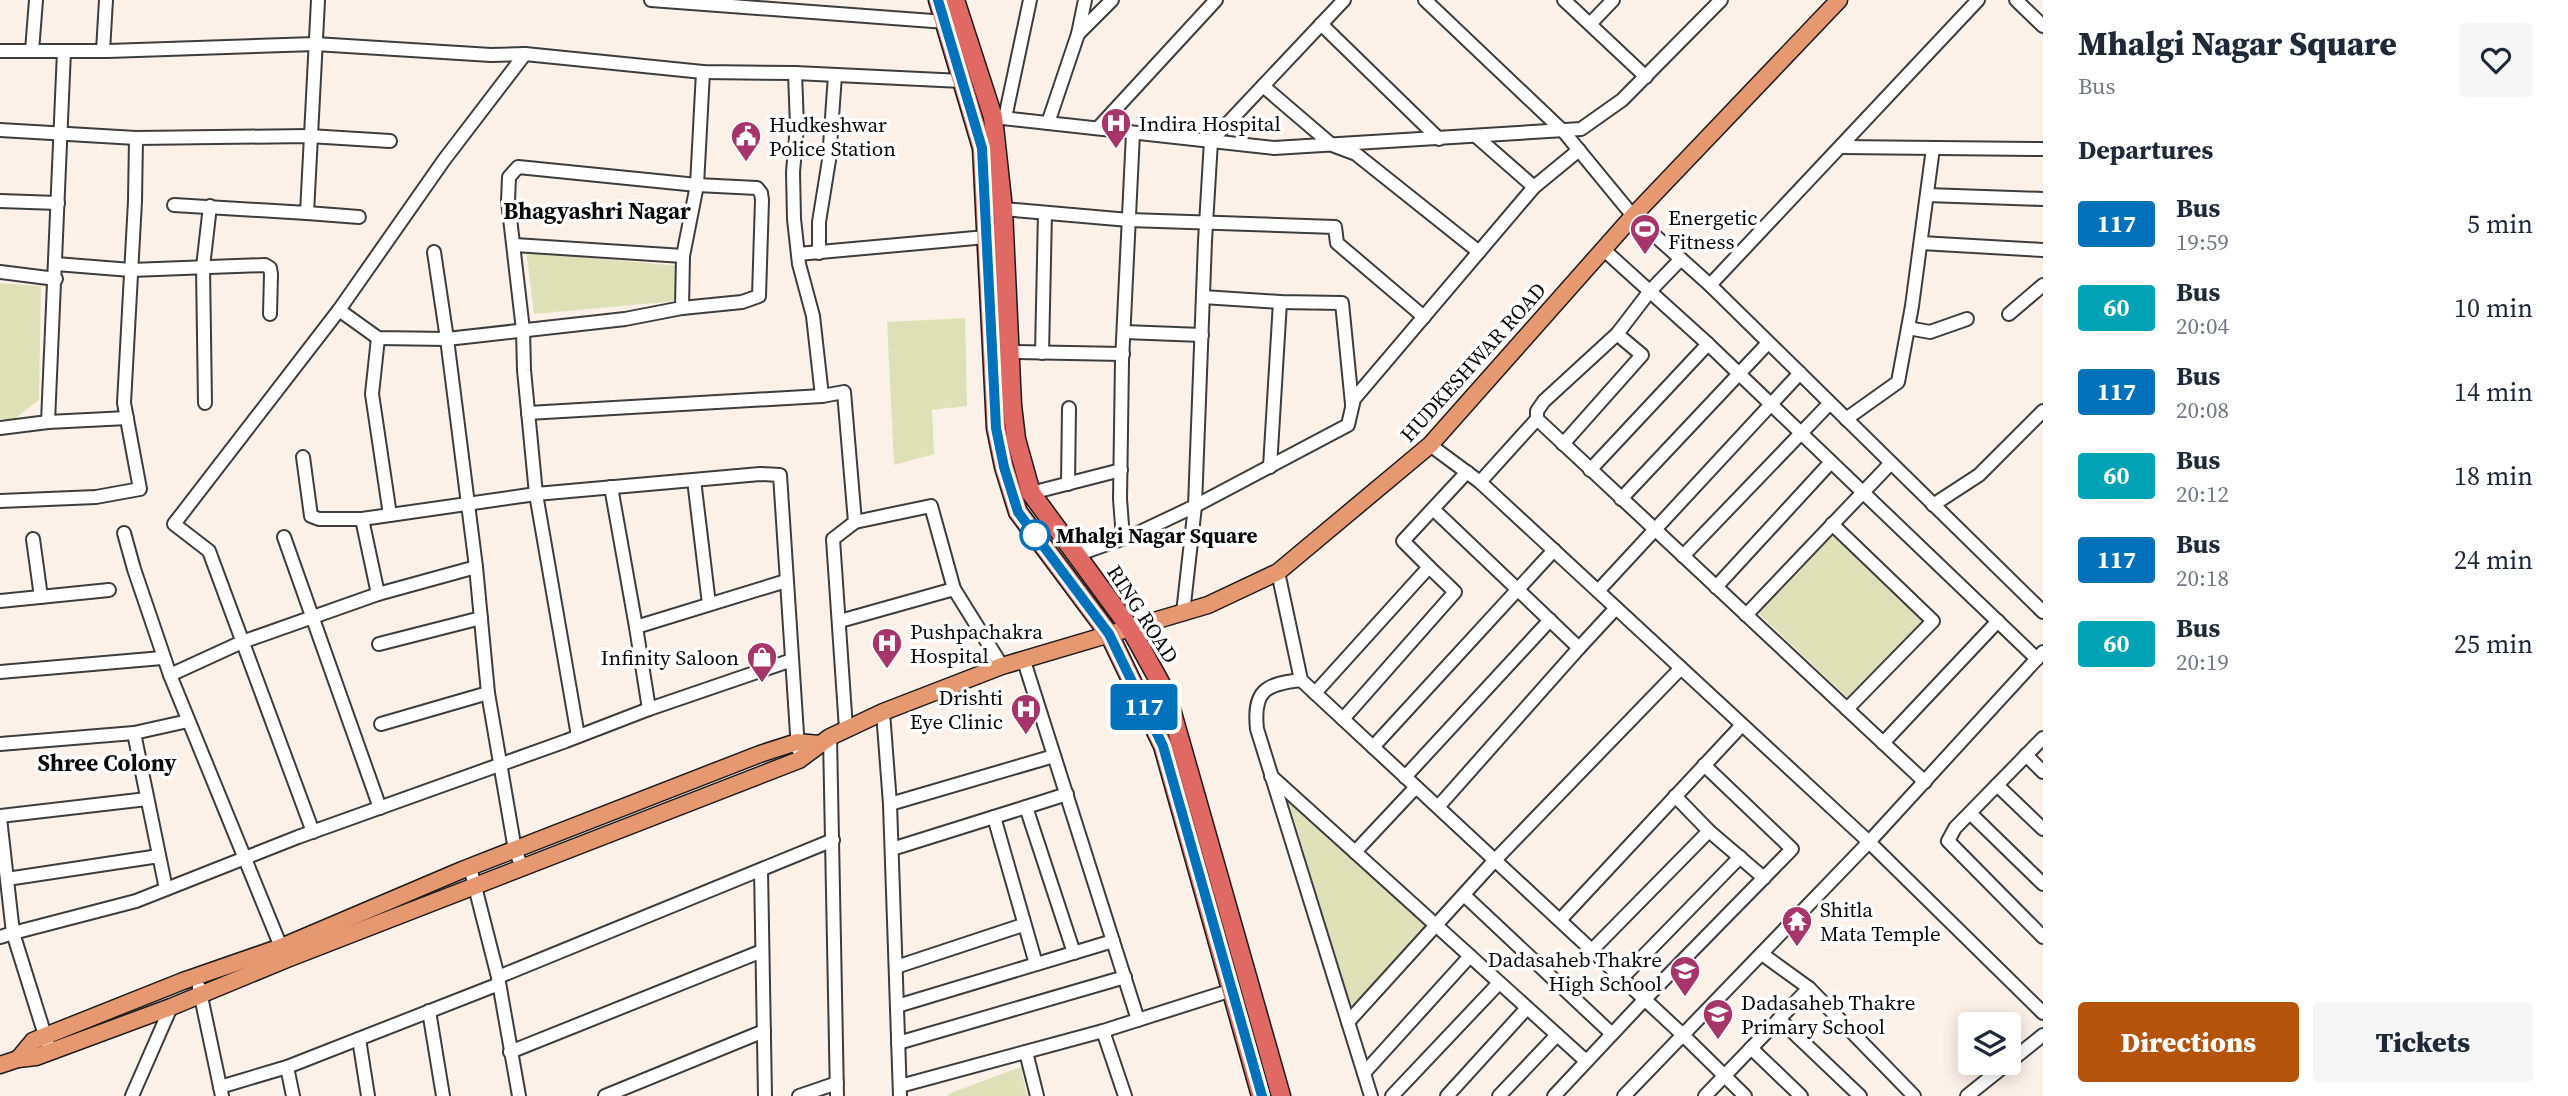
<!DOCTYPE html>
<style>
:root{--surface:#fff;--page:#f6f6f7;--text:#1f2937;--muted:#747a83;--accent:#b45309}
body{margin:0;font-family:"Source Serif 4",serif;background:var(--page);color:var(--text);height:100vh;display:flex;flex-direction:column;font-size:26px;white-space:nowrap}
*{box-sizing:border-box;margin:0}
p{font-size:23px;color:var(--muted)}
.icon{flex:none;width:38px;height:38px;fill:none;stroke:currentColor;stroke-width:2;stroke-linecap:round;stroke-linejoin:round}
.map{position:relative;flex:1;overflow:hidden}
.drawer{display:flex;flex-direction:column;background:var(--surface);width:525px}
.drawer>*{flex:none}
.badge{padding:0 14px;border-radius:5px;font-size:24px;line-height:46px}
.tools{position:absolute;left:1958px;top:1012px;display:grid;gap:14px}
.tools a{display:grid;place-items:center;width:63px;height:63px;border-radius:7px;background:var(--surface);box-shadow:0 4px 18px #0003;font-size:35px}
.map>.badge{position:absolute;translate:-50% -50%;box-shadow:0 0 0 4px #fff}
h2{padding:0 35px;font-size:26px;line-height:63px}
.round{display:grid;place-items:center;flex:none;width:74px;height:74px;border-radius:7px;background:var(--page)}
.head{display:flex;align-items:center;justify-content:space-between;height:119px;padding:0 35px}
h1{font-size:33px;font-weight:800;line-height:52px}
.cta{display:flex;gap:14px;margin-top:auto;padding:14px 35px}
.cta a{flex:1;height:80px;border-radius:7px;background:var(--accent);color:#fff;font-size:28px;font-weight:800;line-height:80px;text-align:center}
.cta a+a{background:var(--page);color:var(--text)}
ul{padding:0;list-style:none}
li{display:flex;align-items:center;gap:21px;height:84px;padding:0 35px}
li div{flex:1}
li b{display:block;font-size:26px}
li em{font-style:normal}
li .badge{min-width:77px;font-weight:700;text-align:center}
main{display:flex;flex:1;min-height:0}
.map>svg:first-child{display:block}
.green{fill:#dee1b8}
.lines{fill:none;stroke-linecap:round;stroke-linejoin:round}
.minor-casing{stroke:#3d3d3d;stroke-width:16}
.major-casing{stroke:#1b1b1b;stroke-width:19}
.highway-casing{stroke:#1b1b1b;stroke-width:21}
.minor{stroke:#fff;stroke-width:12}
.major{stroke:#e69870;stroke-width:16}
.highway{stroke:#e06963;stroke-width:18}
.line-casing{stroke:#fff;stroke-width:16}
.line{stroke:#0072bc;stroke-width:10}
.stop-dot{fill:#fff;stroke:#0072bc;stroke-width:3.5}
.labels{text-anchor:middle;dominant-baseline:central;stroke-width:7;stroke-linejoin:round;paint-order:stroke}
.poi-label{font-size:21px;fill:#0a0a0a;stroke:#fff;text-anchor:start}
.street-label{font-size:21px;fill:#0a0a0a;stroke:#fff}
.stop-label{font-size:21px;font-weight:bold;fill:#0a0a0a;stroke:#fff;text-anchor:start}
.neighbourhood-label{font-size:23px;font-weight:bold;fill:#0a0a0a;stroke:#fff}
</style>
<main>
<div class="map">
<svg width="2043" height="1096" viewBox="0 0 2043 1096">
<rect width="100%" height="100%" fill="#fcf1e9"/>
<g class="green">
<polygon points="526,249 591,258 680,266 676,301 534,314"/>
<polygon points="0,283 41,286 39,400 14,419 0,419"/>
<polygon points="965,318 967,406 932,410 934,454 894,465 887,322"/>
<polygon points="1833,534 1924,620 1849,699 1758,613"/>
<polygon points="1287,796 1427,927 1351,1009"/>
<polygon points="1021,1067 1027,1096 948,1096 948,1094"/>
</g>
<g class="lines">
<g class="minor-casing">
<g id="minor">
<polyline points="651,0 946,22"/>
<polyline points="1425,0 1564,132 1633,216 1710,285 2043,612"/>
<polyline points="1564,0 1646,77"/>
<polyline points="2016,0 2043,26"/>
<polyline points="1321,24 1439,139"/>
<polyline points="1590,24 1613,0"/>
<polyline points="1078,34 1085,0"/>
<polyline points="0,51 108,51 315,44 491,55 525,54 703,72 795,73 962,81"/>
<polyline points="32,51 36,0"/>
<polyline points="103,51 106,0"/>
<polyline points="795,73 797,126 793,172 794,219 799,264 813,316 822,396 844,392 855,522 833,539 846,729"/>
<polyline points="1263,86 1332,145 1356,154 1479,252"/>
<polyline points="993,117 1274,148 1581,129 1622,100 1721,0"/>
<polyline points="1005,118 1030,0"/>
<polyline points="1048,123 1078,34 1112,0"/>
<polyline points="1098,128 1216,0"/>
<polyline points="0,130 136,138"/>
<polyline points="1477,137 1534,187"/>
<polyline points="1841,147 2043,149"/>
<polyline points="1927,195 2043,199"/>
<polyline points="0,201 58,203"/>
<polyline points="174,205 307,213 318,0"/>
<polyline points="1003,209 1129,220 1335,227 1337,243 1424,317"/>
<polyline points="307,213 359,217"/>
<polyline points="1921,243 2043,250"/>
<polyline points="515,245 683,256"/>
<polyline points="1603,249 1708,344 2037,659"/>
<polyline points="819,253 819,222 829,160 835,75"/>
<polyline points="798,254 986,237"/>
<polyline points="56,264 131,270 265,265 270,268 271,274 270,314"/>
<polyline points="0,272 56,279"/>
<polyline points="1710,285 1978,0"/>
<polyline points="1203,297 1280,302 1342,303 1352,404"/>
<polyline points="339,310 378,338 447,339 434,252"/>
<polyline points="2009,314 2043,285"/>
<polyline points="1908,328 1930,332 1967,319"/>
<polyline points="1124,332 1202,335"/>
<polyline points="1617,334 1650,291 1681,259"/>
<polyline points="378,338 372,394 390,515"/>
<polyline points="1009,352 1123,354"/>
<polyline points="1042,353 1045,213"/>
<polyline points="205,403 203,267 210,206"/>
<polyline points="528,413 822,396"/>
<polyline points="1537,419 1537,411 1544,401 1617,334 1642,355 1563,444"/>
<polyline points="1846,419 1898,382 1912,306 1933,148"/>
<polyline points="48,422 127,418"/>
<polyline points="0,428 48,422 64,51"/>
<polyline points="1430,445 1480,482 1869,842 2043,1013"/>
<polyline points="303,457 311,516 319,519 362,519 536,494 760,474 780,475 798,749"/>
<polyline points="1270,467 1280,302"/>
<polyline points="1590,470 1708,344"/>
<polyline points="694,480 709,604"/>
<polyline points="1480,482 1537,419 1925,782"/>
<polyline points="1068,484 1069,408"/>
<polyline points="611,487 636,627"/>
<polyline points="1031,493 1121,470"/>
<polyline points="1621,499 1768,343"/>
<polyline points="0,501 96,497 140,489 124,403 135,201 136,138 309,136 390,141"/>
<polyline points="1933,505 1979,475 2043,411"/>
<polyline points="1433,509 1579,648 1438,807"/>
<polyline points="362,519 378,594 476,567"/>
<polyline points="855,522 931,506 954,589"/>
<polyline points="1832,524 1933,621 1847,709"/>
<polyline points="124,533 134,569 170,675"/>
<polyline points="284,537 380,808"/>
<polyline points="1123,538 1120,499 1122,361 1133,133"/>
<polyline points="33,539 41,597"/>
<polyline points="1076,555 1136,534 1195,506 1348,425 1354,399 1534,187 1579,150"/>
<polyline points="1683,556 1830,403"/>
<polyline points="1429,567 1403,541 1467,472"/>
<polyline points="1278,572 1301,680 1683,1035 1745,1096"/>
<polyline points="1716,587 1831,462"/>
<polyline points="1598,591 1800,373"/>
<polyline points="0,601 109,590"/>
<polyline points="1183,613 1195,506 1205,241 1211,141 1344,0"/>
<polyline points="1746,615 1891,463"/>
<polyline points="840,621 954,589 1002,666"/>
<polyline points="379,644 481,618"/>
<polyline points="1579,648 1616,608"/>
<polyline points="1024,661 1138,1020"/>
<polyline points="0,672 162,658"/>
<path d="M1301 680C1265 684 1253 691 1257 729L1371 1096"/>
<polyline points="1315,693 1429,567 1455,592 1343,719"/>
<polyline points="649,709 792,660"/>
<polyline points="883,712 890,804 900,1096"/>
<polyline points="381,724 488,693"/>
<polyline points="134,733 166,889"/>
<polyline points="578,736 536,494 524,370 523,330 508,201 509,177 518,167 697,185 757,188 761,193 762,200 759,296 742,302 682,308"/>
<polyline points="830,737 837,1096"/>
<polyline points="2043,738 1955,828 1948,841 2043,937"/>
<polyline points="1883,743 1998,621"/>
<polyline points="0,744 134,733 188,721"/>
<polyline points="1373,747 1554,550"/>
<polyline points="2026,755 2043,772"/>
<polyline points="1271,776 1586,1061"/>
<polyline points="1405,777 1550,620"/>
<polyline points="1997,785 2043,829"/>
<polyline points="1067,794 1026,807 1074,953"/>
<polyline points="1675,796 1709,831 1764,878"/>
<polyline points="890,804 1054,756"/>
<polyline points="1970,813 2043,884"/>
<polyline points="0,816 147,799"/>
<polyline points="994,817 1036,964"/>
<polyline points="0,818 13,933 0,937"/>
<polyline points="313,832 209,551 174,524 339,310 444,160 525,54"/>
<polyline points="892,849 1026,807"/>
<polyline points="1355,852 1416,787"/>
<polyline points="470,867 498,977 519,1096"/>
<polyline points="522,867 515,850 488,693 476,567 447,339 625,319 682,308 683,256 697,185 703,72"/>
<polyline points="761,870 765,1096"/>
<polyline points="7,879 159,856"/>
<polyline points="1464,895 1612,1034"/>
<polyline points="1560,920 1742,725"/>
<polyline points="281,947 170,675 242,642 378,594"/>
<polyline points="1592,950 1709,831"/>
<polyline points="1762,954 1809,988"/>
<polyline points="896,967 1023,925"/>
<polyline points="498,977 833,840"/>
<polyline points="1622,978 1740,857"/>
<polyline points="199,987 222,1096"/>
<polyline points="897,1006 1113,941"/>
<polyline points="429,1011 443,1096"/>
<polyline points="1779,1019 1860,1096"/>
<polyline points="1348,1022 1495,860 1681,668"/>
<polyline points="1103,1031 1125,1096"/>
<polyline points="359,1039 368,1096"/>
<polyline points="898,1043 1125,977"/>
<polyline points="48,1045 13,933 136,901 298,837 566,741 649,709 636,627 786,581"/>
<polyline points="1751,1048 1801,1096"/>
<polyline points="510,1052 762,951"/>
<polyline points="1026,1052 1037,1096"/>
<polyline points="287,1067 293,1096"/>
<polyline points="1364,1073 1470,956"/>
<polyline points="900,1086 1103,1031 1232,990"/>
<polyline points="220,1087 287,1067 499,984"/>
<polyline points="132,1096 171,1007"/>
<polyline points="605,1096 764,1031"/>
<polyline points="799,1096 837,1083"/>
<polyline points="1392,1096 1499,983"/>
<polyline points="1447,1096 1527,1008"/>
<polyline points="1499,1096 1557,1035"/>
<polyline points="1554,1096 1645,999 1792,849 1704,765"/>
<polyline points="1624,1096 1869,842 2043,652"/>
<polyline points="1705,1096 1809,988 1914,1096"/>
<polyline points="1967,1096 2043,1035"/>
</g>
</g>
<g class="major-casing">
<g id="major">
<polyline points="18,1059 33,1041 45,1036 183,981 281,947 462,870 760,754 797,742 819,744"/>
<polyline points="0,1065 18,1059 36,1057 171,1007 287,959 799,760 830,737 883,712 1002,666 1208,605 1278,572 1430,445 1633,216 1839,0"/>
</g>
</g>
<g class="highway-casing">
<g id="highway">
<polyline points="938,0 982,148 996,428 1004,467 1018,512 1109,634 1163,746 1261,1096"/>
<polyline points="955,0 993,117 1003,209 1012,405 1016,439 1031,493 1130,628 1167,695 1281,1096"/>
</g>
</g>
<use href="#minor" class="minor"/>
<use href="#major" class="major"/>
<use href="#highway" class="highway"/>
</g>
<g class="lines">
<g class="line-casing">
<polyline id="line" points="938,0 982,148 996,428 1004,467 1018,512 1109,634 1163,746 1262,1096"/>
</g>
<use href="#line" class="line"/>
</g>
<defs>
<g id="hospital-pin" transform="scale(1.575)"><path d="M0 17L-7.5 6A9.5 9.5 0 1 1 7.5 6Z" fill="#a63569" stroke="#fff"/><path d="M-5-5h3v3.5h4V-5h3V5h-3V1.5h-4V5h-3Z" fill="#fff"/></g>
<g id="civic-pin" transform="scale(1.575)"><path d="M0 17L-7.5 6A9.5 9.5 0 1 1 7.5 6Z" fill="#a63569" stroke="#fff"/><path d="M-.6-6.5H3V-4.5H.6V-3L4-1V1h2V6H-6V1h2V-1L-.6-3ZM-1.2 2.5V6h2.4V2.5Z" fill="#fff"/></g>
<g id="stadium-pin" transform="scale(1.575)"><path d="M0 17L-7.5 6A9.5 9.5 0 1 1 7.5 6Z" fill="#a63569" stroke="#fff"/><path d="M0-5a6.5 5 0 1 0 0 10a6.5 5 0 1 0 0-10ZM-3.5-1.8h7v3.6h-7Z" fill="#fff"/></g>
<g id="shop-pin" transform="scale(1.575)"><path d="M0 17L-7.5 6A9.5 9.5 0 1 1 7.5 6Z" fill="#a63569" stroke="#fff"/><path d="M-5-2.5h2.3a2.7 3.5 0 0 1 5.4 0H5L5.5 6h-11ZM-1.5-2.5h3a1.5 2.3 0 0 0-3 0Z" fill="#fff"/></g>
<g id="temple-pin" transform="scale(1.575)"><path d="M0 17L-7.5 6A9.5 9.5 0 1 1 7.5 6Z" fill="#a63569" stroke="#fff"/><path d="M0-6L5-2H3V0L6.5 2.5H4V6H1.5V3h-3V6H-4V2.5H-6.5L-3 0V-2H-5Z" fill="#fff"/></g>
<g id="school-pin" transform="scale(1.575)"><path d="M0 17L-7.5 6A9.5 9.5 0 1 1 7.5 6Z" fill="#a63569" stroke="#fff"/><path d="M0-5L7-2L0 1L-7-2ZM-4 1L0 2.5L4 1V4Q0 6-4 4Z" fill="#fff"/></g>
</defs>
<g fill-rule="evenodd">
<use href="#hospital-pin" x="1116" y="123"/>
<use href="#civic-pin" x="746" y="136"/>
<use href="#stadium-pin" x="1645" y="229"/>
<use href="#hospital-pin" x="887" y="643"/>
<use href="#shop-pin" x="762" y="657"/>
<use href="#hospital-pin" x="1026" y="709"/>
<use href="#temple-pin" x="1797" y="921"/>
<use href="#school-pin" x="1685" y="971"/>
<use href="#school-pin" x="1718" y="1014"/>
</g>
<circle class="stop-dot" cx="1035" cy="535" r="14"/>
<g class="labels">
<g class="poi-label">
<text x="1139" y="123">Indira Hospital</text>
<text x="769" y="124">Hudkeshwar<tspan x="769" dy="24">Police Station</tspan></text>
<text x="1668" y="217">Energetic<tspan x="1668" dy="24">Fitness</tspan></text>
<text x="910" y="631">Pushpachakra<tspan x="910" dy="24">Hospital</tspan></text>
<text x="739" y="657" text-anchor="end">Infinity Saloon</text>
<text x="1003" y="697" text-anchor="end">Drishti<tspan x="1003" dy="24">Eye Clinic</tspan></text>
<text x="1820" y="909">Shitla<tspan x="1820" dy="24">Mata Temple</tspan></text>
<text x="1662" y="959" text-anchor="end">Dadasaheb Thakre<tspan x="1662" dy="24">High School</tspan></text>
<text x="1741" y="1002">Dadasaheb Thakre<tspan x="1741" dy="24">Primary School</tspan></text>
</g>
<g class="street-label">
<text transform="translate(1473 362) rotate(-48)">HUDKESHWAR ROAD</text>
<text transform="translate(1143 614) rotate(57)">RING ROAD</text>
</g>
<g class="stop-label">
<text x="1056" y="535">Mhalgi Nagar Square</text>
</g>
<g class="neighbourhood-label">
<text x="597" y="211">Bhagyashri Nagar</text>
<text x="107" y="763">Shree Colony</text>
</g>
</g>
</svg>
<div class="tools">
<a><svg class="icon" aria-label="layers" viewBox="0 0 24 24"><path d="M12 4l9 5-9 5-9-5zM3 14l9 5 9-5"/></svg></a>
</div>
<b class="badge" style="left:1144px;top:707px;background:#0072bc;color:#fff">117</b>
</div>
<section class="drawer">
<div class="head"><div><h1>Mhalgi Nagar Square</h1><p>Bus</p></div><a class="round"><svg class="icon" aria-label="heart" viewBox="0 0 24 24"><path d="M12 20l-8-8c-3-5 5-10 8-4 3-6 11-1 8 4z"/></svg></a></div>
<h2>Departures</h2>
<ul>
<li><span class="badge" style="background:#0072bc;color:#fff">117</span><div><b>Bus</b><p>19:59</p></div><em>5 min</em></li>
<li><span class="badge" style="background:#00a3b4;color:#fff">60</span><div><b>Bus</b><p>20:04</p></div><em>10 min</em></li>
<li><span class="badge" style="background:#0072bc;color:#fff">117</span><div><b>Bus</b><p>20:08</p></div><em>14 min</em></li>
<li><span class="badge" style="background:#00a3b4;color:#fff">60</span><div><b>Bus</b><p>20:12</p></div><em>18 min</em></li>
<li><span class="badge" style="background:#0072bc;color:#fff">117</span><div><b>Bus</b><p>20:18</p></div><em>24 min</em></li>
<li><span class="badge" style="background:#00a3b4;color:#fff">60</span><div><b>Bus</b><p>20:19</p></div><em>25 min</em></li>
</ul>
<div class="cta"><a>Directions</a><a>Tickets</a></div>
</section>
</main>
